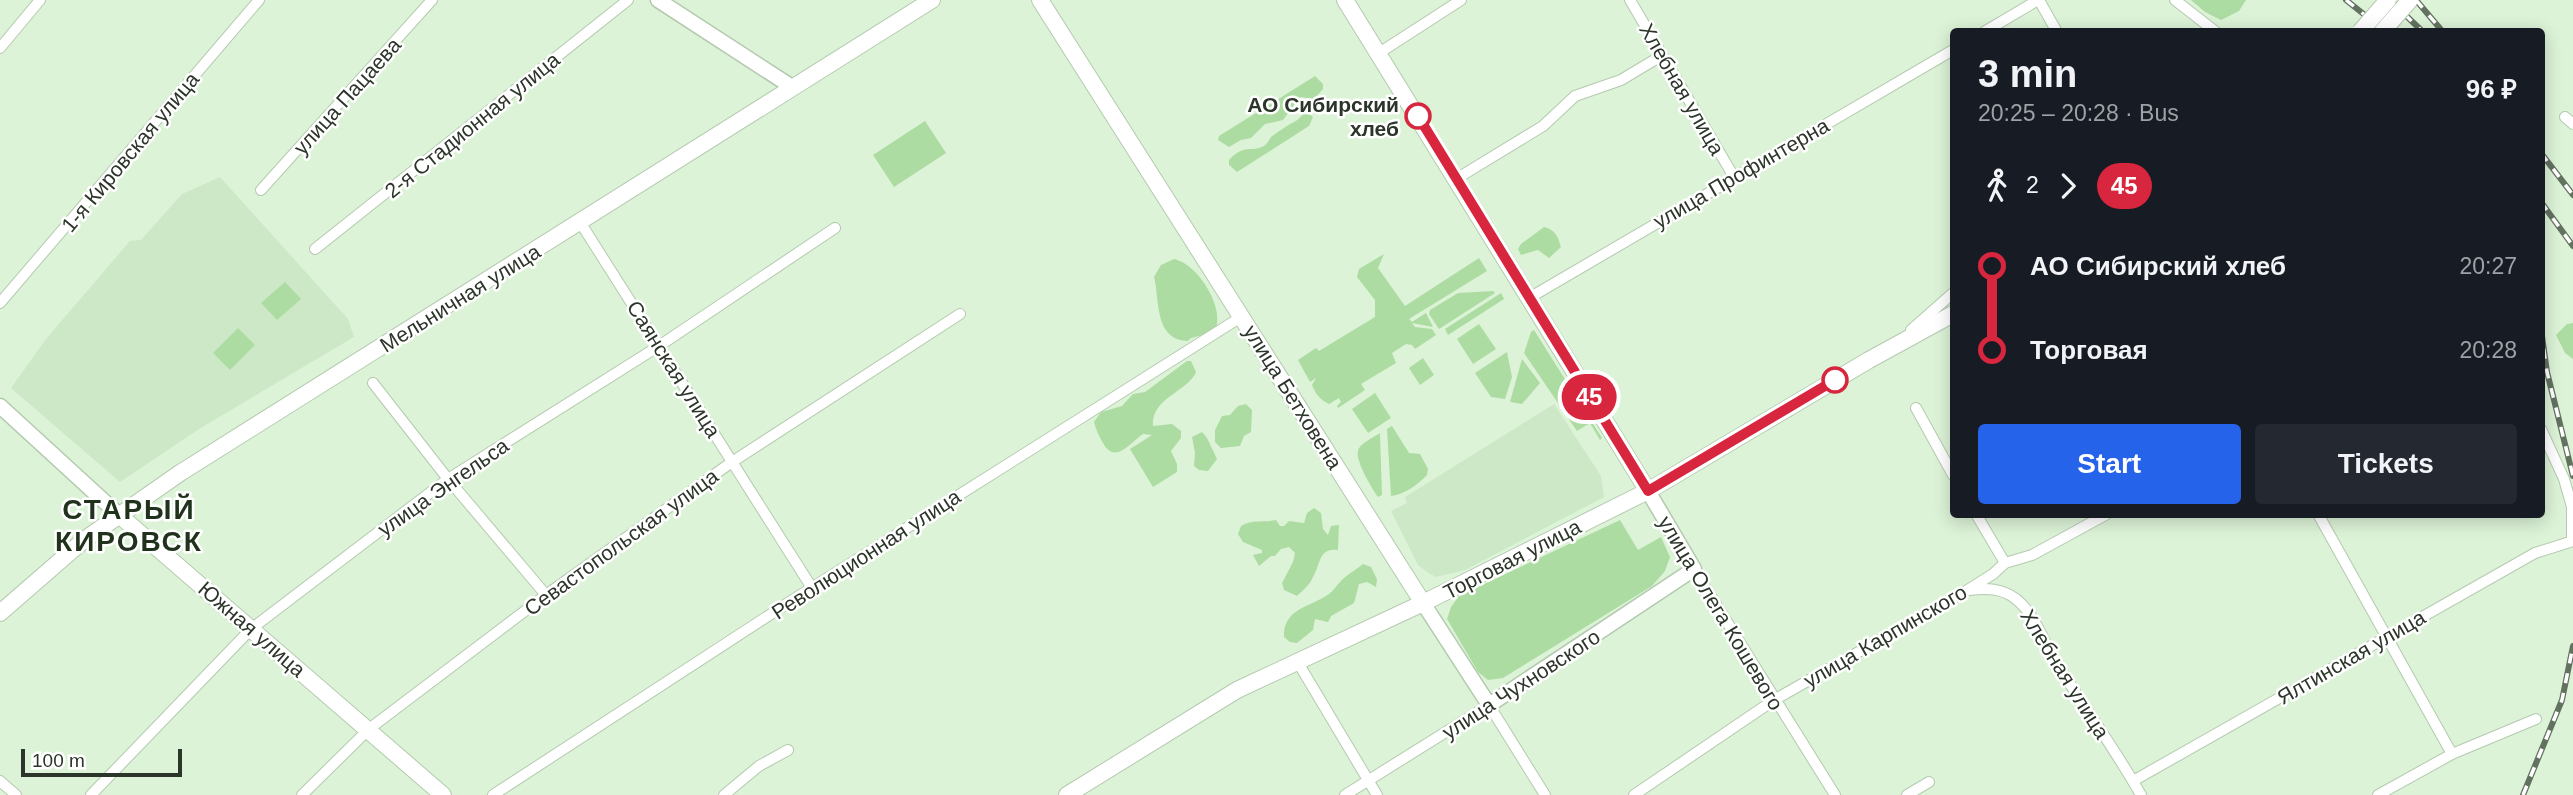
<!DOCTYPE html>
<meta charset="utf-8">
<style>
:root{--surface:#171b24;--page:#242831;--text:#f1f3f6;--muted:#9ea1a6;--accent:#2563eb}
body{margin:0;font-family:Arial,sans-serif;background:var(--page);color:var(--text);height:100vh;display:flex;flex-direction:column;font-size:26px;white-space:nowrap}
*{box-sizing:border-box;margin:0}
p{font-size:23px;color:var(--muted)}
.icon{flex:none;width:38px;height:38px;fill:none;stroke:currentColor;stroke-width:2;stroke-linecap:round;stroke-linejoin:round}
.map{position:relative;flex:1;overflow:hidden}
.drawer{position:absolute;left:1950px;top:28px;width:595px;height:490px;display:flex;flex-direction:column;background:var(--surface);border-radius:7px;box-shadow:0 4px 18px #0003}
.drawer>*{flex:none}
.badge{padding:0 14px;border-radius:23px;font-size:24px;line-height:46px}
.scale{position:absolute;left:21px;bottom:18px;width:161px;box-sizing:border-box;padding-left:7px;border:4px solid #2c352a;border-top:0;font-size:19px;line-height:24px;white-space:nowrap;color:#2c352a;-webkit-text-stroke:5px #fff;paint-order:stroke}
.map>.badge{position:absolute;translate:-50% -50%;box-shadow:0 0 0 4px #fff}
.legs{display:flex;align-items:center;gap:10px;height:77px;padding:0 28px;font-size:23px}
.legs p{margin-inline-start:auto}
.headline{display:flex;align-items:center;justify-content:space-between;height:119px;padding:0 28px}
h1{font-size:38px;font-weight:600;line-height:52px}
.action{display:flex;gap:14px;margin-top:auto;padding:14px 28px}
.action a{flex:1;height:80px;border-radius:7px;background:var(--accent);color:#fff;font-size:28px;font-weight:600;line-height:80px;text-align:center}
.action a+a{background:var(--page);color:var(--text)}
ul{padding:0 28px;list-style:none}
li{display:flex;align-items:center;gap:24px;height:84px;font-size:26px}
li i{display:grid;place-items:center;width:10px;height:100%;margin:0 9px;background:currentColor}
li i::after{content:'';width:18px;height:18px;margin:-9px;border:5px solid;border-radius:50%;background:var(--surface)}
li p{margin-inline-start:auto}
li:first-child i{background:linear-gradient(#0000 50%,currentColor 0)}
li:last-child i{background:linear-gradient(currentColor 50%,#0000 0)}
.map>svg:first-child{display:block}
.built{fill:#cce8c6}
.green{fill:#addca2}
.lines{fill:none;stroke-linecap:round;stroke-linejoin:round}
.street-casing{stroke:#b4caaf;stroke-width:12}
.secondary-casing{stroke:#b4caaf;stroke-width:17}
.primary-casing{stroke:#b4caaf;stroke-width:18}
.street{stroke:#fff;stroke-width:10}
.secondary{stroke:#fff;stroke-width:14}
.primary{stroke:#fff;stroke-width:16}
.rail-casing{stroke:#637160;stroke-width:6}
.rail{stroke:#fff;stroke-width:3.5;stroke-dasharray:10;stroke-linecap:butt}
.primary-bridge-casing{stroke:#b4caaf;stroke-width:18;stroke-linecap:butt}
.primary-bridge{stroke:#fff;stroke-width:16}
.line-1-casing{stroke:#fff;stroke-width:16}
.line-1{stroke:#d7263d;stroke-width:10}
.stop-1-dot{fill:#fff;stroke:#d7263d;stroke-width:3.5}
.labels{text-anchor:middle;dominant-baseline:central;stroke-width:5;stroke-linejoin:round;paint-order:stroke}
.street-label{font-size:21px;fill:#2c352a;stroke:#fff}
.stop-label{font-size:21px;font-weight:bold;fill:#2c352a;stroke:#fff;text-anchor:end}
.district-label{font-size:28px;font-weight:bold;letter-spacing:2px;fill:#20321c;stroke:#fff}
</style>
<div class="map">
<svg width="2573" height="795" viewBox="0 0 2573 795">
<rect width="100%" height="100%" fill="#dcf3d7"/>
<g class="built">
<polygon points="220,177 348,319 354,337 199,429 120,482 11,388 46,339 130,241 141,240 182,194"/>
<polygon points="1554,404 1601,476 1604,497 1465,570 1436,577 1427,572 1418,565 1391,511 1407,503 1405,497"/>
</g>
<g class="green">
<polygon points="2191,0 2246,0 2239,11 2221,20 2205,12"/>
<polygon points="1315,76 1323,84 1323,89 1314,99 1300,97 1283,120 1265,124 1251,138 1241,140 1229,147 1218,140 1219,136"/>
<path d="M1306 112 1313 117 1309 126 1237 172 1229 165V160C1245 143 1250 153 1264 146 1267 144 1269 140 1271 137 1278 132 1286 126 1294 122 1299 120 1301 115 1306 112Z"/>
<polygon points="925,121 946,153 894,187 873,155"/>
<path d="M1544 227C1556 230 1558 237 1561 247L1549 258 1538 250 1521 255 1518 249 1521 244Z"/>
<path d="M1384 254 1378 268 1405 306 1479 258 1487 271 1409 319 1412 322 1426 313 1433 327 1412 323 1415 327 1432 329 1436 335 1415 349 1412 345 1406 344 1392 353 1396 363 1361 384 1365 390 1338 408 1337 406 1341 402 1339 398 1329 404C1320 400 1315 393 1312 385L1316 378 1310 382 1298 360 1316 348 1319 351 1375 317V300L1357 277 1359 269Z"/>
<path d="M1174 259C1198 264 1226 308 1215 332L1191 338 1188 341C1154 340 1160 300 1154 277L1161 265Z"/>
<polygon points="285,282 301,299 277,320 261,303"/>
<polygon points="1493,291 1495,293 1439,329 1429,314 1430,310 1458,293"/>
<polygon points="1501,293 1504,299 1448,335 1445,329"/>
<polygon points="2573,323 2573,359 2565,353 2556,335 2567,324"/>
<polygon points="1479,324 1496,349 1473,364 1457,339"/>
<polygon points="238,328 255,345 230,370 213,353"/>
<polygon points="1534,330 1602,438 1600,440 1590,423 1577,431 1524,353 1531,332"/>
<polygon points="1507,352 1512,377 1505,399 1491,397 1475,373"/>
<polygon points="1423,358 1434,375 1420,385 1409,368"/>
<polygon points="1522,359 1540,383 1522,404 1510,402"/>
<path d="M1187 361H1191L1196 372C1188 392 1151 397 1153 426L1172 424 1181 431V438L1171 451 1177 464V472L1153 487 1130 449 1152 435 1143 434C1130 443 1115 465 1103 443 1099 436 1096 430 1094 422L1101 412 1122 406 1133 394 1145 392Z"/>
<polygon points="1375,393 1391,418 1368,433 1352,409"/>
<polygon points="1246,404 1252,410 1251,432 1244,436 1240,446 1221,448 1215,442 1215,430 1222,416 1230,415 1238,406"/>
<path d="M1392 426 1409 453 1420 454 1428 469 1427 475C1417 485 1406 494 1391 496L1387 429Z"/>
<polygon points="1202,432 1207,438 1217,459 1208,471 1199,470 1194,466 1195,453 1192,437"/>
<path d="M1380 433 1382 495 1378 497C1372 489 1355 460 1358 451 1359 444 1374 437 1380 433Z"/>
<path d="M1314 508 1321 513 1323 529 1328 535 1331 526 1339 525 1338 550C1319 547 1321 563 1313 577 1310 585 1303 590 1297 596L1284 590 1282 583 1293 562 1295 553 1289 547 1281 549 1275 556H1271L1259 566 1253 555 1262 553V550L1243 542 1238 534 1241 526C1252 519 1263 523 1276 520L1280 526H1284L1289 521 1304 523 1307 513Z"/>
<polygon points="1620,520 1638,550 1661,537 1670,557 1665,571 1652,586 1503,678 1488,680 1478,672 1447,619 1451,607 1459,596"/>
<path d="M1363 564 1371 567 1377 579 1376 587 1367 582 1359 584 1354 603 1331 616 1328 622 1315 619 1313 630 1297 643 1290 642 1284 637C1283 608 1311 607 1329 594 1334 590 1336 586 1341 581 1346 575 1356 570 1363 564Z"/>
</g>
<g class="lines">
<g class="street-casing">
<g id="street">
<polyline points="1630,0 1734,177"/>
<polyline points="2039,0 2057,32"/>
<polyline points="2175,0 2216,32"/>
<polyline points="1984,32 2038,0"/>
<polyline points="0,48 40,0"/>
<polyline points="1379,53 1461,0"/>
<polyline points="2565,117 2573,124"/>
<polyline points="1456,179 1543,126 1575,96 1621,80 1661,56"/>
<polyline points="261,190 432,0"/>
<polyline points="580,222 812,588"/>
<polyline points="315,249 628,0"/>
<polyline points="1529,298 1953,50"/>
<polyline points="0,303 259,0"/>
<polyline points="1911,330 1953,293"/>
<polyline points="373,383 448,479 546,595"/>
<polyline points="1916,408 1953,475"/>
<polyline points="2541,429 2564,479 2572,507 2572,541"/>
<polyline points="1976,514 2005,563"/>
<polyline points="2318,514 2452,754"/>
<polyline points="1694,569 1835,795"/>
<path d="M1969 590C1986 588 2002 588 2016 599 2035 614 2043 641 2056 662 2084 707 2115 749 2141 795"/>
<polyline points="1297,661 1377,795"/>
<polyline points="0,781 16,795"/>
<polyline points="2133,781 2535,553 2573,541"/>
<polyline points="91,795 251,629 448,479 659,346 835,228"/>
<polyline points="302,795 369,729 546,595 732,462 960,314"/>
<polyline points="493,795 791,601 1241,317"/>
<polyline points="724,795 759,766 788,750"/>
<polyline points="1345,795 1489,705 1545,795"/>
<polyline points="1634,795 1774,700 1966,591 1993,574 2005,563 2032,555 2107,514"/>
<polyline points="1907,795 1929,782"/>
<polyline points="2378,795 2452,754 2536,719"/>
</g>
</g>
<g class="secondary-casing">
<g id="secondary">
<polyline points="658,0 792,87"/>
<polyline points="0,406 119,515"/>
<polyline points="1423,603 1489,705 1694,569 1648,491"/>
</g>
</g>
<g class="primary-casing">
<g id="primary">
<polyline points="1040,0 1423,603"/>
<polyline points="1345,0 1648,491"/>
<polyline points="119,515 443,795"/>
<polyline points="0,613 84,540 180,473 932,0"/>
<polyline points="1067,795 1237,690 1423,603 1648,491 1869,360 1953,314"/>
</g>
</g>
<use href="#street" class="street"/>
<use href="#secondary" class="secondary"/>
<use href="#primary" class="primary"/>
<g class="rail-casing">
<g id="rail">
<polyline points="2346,0 2386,32"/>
<polyline points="2390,0 2423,32"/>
<polyline points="2416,0 2443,32"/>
<polyline points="2541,153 2573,195"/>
<polyline points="2541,202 2573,246"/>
<polyline points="2541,329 2547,372 2573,476"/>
<polyline points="2523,795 2562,700 2573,646"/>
</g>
</g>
<use href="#rail" class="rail"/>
<g class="primary-bridge-casing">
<g id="primary-bridge">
<polyline points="2360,32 2388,0"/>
<polyline points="2382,32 2410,0"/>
</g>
</g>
<use href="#primary-bridge" class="primary-bridge"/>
</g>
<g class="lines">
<g class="line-1-casing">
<polyline id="line-1" points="1418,116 1648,491 1835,380"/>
</g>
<use href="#line-1" class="line-1"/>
</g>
<g class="stop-1-dot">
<circle cx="1418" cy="116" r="12"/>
<circle cx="1835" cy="380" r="12"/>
</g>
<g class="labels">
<g class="street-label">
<text transform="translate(1682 89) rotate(60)">Хлебная улица</text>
<text transform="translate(347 96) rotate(-48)">улица Пацаева</text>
<text transform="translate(472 125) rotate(-39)">2-я Стадионная улица</text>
<text transform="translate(130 152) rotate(-50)">1-я Кировская улица</text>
<text transform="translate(1741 173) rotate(-30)">улица Профинтерна</text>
<text transform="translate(460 298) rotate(-32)">Мельничная улица</text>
<text transform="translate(674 369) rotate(58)">Саянская улица</text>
<text transform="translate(1293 397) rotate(58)">улица Бетховена</text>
<text transform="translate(443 487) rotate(-35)">улица Энгельса</text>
<text transform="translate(621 542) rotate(-36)">Севастопольская улица</text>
<text transform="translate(866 554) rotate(-33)">Революционная улица</text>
<text transform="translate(1512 559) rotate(-27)">Торговая улица</text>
<text transform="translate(1721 613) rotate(59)">улица Олега Кошевого</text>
<text transform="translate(252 629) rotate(41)">Южная улица</text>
<text transform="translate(1885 636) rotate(-30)">улица Карпинского</text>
<text transform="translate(2351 657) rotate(-30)">Ялтинская улица</text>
<text transform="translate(2065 674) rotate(58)">Хлебная улица</text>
<text transform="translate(1521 684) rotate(-33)">улица Чухновского</text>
</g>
<g class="stop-label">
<text x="1399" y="104">АО Сибирский<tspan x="1399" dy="24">хлеб</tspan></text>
</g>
<g class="district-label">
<text x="129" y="509">СТАРЫЙ<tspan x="129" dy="32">КИРОВСК</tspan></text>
</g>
</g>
</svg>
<div class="scale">100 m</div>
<b class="badge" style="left:1589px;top:397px;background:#d7263d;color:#fff">45</b>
<section class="drawer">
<div class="headline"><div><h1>3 min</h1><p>20:25 – 20:28 · Bus</p></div><b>96 ₽</b></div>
<div class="legs"><svg class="icon" aria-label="walk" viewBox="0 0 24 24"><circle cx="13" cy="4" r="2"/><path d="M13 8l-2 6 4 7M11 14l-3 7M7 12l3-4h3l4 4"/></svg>2<svg class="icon" aria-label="forward" viewBox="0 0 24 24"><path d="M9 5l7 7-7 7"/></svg><b class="badge" style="background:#d7263d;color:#fff">45</b></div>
<ul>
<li><i style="color:#d7263d"></i><b>АО Сибирский хлеб</b><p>20:27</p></li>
<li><i style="color:#d7263d"></i><b>Торговая</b><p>20:28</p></li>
</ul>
<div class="action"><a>Start</a><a>Tickets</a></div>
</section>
</div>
